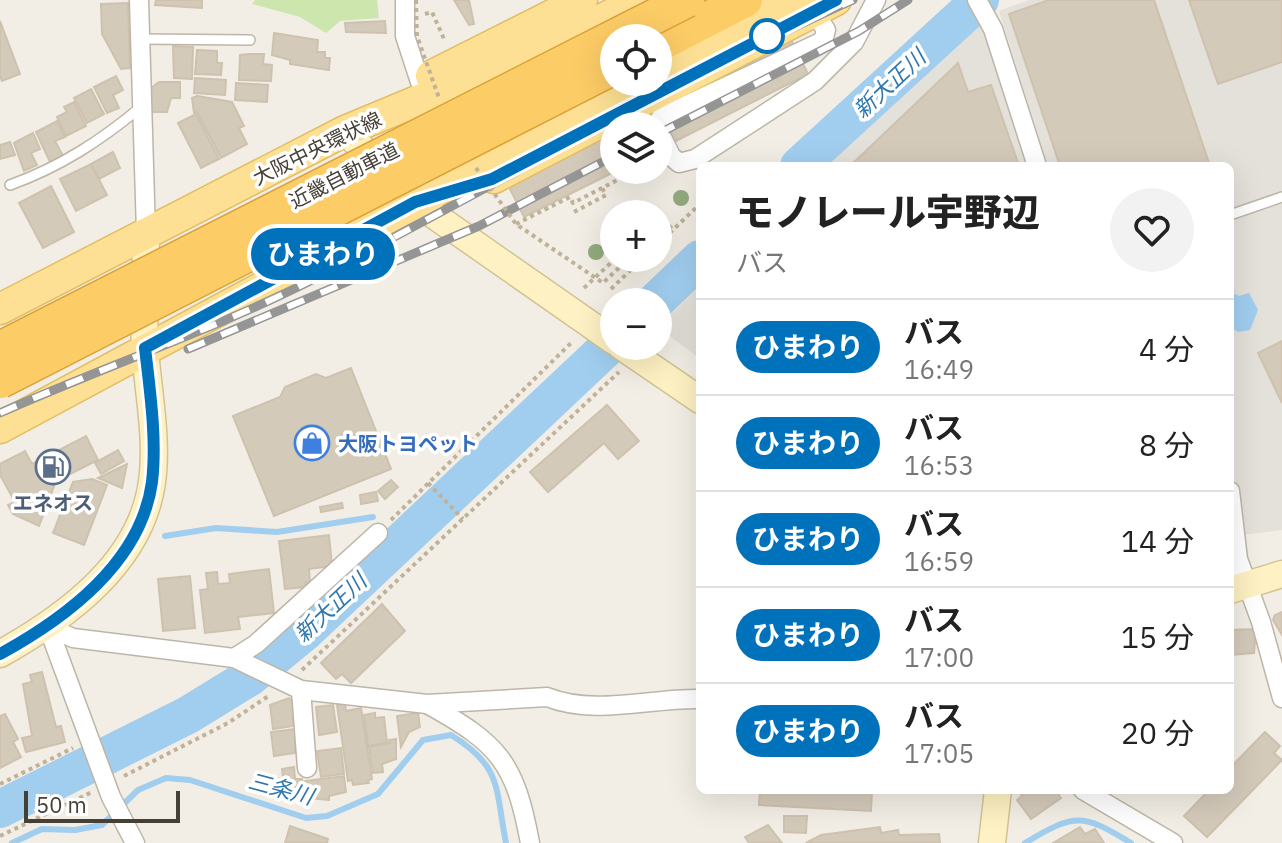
<!DOCTYPE html>
<html lang="ja">
<meta charset="utf-8">
<style>
:root{--surface:#fff;--page:#f2f2f2;--text:#222;--muted:#767676;--line:#e0e0e0}
body{margin:0;font-family:"IBM Plex Sans","Noto Sans JP",sans-serif;background:var(--page);color:var(--text);height:100vh;display:flex;flex-direction:column;font-size:30px;white-space:nowrap}
*{box-sizing:border-box;margin:0}
p{font-size:26px;color:var(--muted)}
.icon{flex:none;width:44px;height:44px;fill:none;stroke:currentColor;stroke-width:2;stroke-linecap:round;stroke-linejoin:round}
.map{position:relative;flex:1;overflow:hidden}
.drawer{position:absolute;left:696px;top:162px;width:538px;height:632px;display:flex;flex-direction:column;background:var(--surface);border-radius:12px;box-shadow:0 8px 32px #0002}
.drawer>*{flex:none}
.badge{padding:0 16px;border-radius:26px;font-size:28px;line-height:52px}
.fabs{position:absolute;left:600px;top:24px;display:grid;gap:16px}
.fabs a{display:grid;place-items:center;width:72px;height:72px;border-radius:50%;background:var(--surface);box-shadow:0 8px 32px #0002;font-size:40px}
.scale{position:absolute;left:24px;bottom:20px;width:156px;box-sizing:border-box;padding-left:8px;border:4px solid #453f35;border-top:0;font-size:22px;line-height:28px;white-space:nowrap;color:#453f35;-webkit-text-stroke:6px #fff;paint-order:stroke}
.map>.badge{position:absolute;translate:-50% -50%;box-shadow:0 0 0 4px #fff}
.round{display:grid;place-items:center;flex:none;width:84px;height:84px;border-radius:42px;background:var(--page)}
.headline{display:flex;align-items:center;justify-content:space-between;height:136px;padding:0 40px}
h1{font-size:38px;font-weight:800;line-height:60px}
ul{padding:0;list-style:none}
li{display:flex;align-items:center;gap:24px;height:96px;padding:0 40px;border-top:2px solid var(--line)}
li div{flex:1}
li b{display:block;font-size:30px}
li em{font-style:normal}
li .badge{min-width:88px;font-weight:700;text-align:center}
.map>svg:first-child{display:block}
.industrial{fill:#e4e0da}
.green{fill:#cce6ae}
.water{fill:#a1ceef}
.lines{fill:none;stroke-linecap:round;stroke-linejoin:round}
.stream{stroke:#a1ceef;stroke-width:6}
.river{stroke:#a1ceef;stroke-width:38}
.building{fill:#d4caba;stroke:#cec2ae;stroke-width:2}
.lane-casing{stroke:#bdb6a8;stroke-width:12}
.street-casing{stroke:#bdb6a8;stroke-width:21}
.secondary-casing{stroke:#d2c395;stroke-width:29}
.primary-casing{stroke:#e2be63;stroke-width:33}
.highway-casing{stroke:#dba136;stroke-width:37}
.path{stroke:#bfb299;stroke-width:4;stroke-dasharray:4 4;stroke-linecap:butt}
.lane{stroke:#fff;stroke-width:9}
.street{stroke:#fff;stroke-width:18}
.secondary{stroke:#fef1c3;stroke-width:26}
.primary{stroke:#fde093;stroke-width:30}
.highway{stroke:#fccc66;stroke-width:34}
.rail-casing{stroke:#959595;stroke-width:9}
.rail{stroke:#fff;stroke-width:6;stroke-dasharray:18;stroke-linecap:butt}
.highway-bridge-casing{stroke:#dba136;stroke-width:37;stroke-linecap:butt}
.path-bridge{stroke:#bfb299;stroke-width:4;stroke-dasharray:4 4;stroke-linecap:butt}
.highway-bridge{stroke:#fccc66;stroke-width:34}
.tree{fill:#93ab7e}
.line-casing{stroke:#fff;stroke-width:18}
.line{stroke:#0072bc;stroke-width:12}
.stop-dot{fill:#fff;stroke:#0072bc;stroke-width:4}
.labels{text-anchor:middle;dominant-baseline:central;stroke-width:7;stroke-linejoin:round;paint-order:stroke}
.street-label{font-size:20px;fill:#453f35;stroke:#fff}
.shop-label{font-size:20px;font-weight:bold;fill:#366cbe;stroke:#fff;text-anchor:start}
.service-label{font-size:20px;font-weight:bold;fill:#4e5e75;stroke:#fff}
.water-label{font-size:22px;font-style:italic;fill:#2f77af;stroke:#fff}
</style>
<div class="map">
<svg width="1282" height="843" viewBox="0 0 1282 843">
<rect width="100%" height="100%" fill="#f2eee5"/>
<g class="industrial">
<polygon points="1029,0 1282,0 1282,530 1241,535 1237,487 1230,465 1230,166 1048,166 999,11"/>
<polygon points="979,22 993,50 1028,166 825,166 968,28"/>
<polygon points="700,286 700,359 658,327"/>
</g>
<polygon class="green" points="255,0 377,0 379,18 340,21 326,33 300,17 252,4"/>
<polygon class="water" points="1230,264 1231,292 1239,296 1249,293 1258,310 1250,330 1238,332 1230,327"/>
<g class="lines">
<g class="stream">
<polyline points="409,513 432,512"/>
<polyline points="165,536 216,528 277,532 373,517"/>
<path d="M12 843 42 829 75 830 102 825 138 790 166 778 190 780 306 818 327 816 378 794 423 740 451 735C503 767 495 788 506 843"/>
<path d="M1025 843C1075 813 1082 813 1131 843"/>
</g>
<g class="river">
<polyline points="799,166 980,0"/>
<polyline points="655,302 700,259"/>
<polyline points="0,809 188,715 250,677 306,631 614,341"/>
</g>
</g>
<g class="building">
<polygon points="156,0 202,0 202,8 155,5"/>
<polygon points="454,0 469,0 474,24 469,25"/>
<polygon points="1049,0 1154,0 1210,166 1060,166 1009,14"/>
<polygon points="1189,0 1282,0 1282,62 1218,84"/>
<polygon points="128,3 130,68 121,69 102,34 101,4"/>
<polygon points="0,21 20,74 2,81 0,76"/>
<polygon points="385,21 386,33 346,32 345,23"/>
<polygon points="785,27 808,74 658,150 658,126 614,126 614,170 618,170 524,217 501,171"/>
<polygon points="274,33 318,40 317,52 325,52 325,58 330,58 329,70 290,64 290,60 272,55"/>
<polygon points="173,46 193,47 192,79 174,78"/>
<polygon points="197,50 217,51 217,63 222,63 221,75 195,74"/>
<polygon points="249,54 264,54 263,64 272,65 271,81 239,80 240,55"/>
<polygon points="958,63 968,92 991,85 1019,166 850,166"/>
<polygon points="116,76 123,90 113,95 119,108 107,113 94,87"/>
<polygon points="195,78 226,80 225,95 194,93"/>
<polygon points="159,82 180,82 180,98 171,98 167,112 151,112 151,88"/>
<polygon points="236,83 268,85 267,102 235,100"/>
<polygon points="91,89 104,114 87,123 74,98"/>
<polygon points="197,96 232,102 244,126 239,128 247,144 221,158 197,112 194,113 192,98"/>
<polygon points="74,102 86,126 66,136 57,117 67,112 64,107"/>
<polygon points="196,114 219,159 201,168 178,123"/>
<polygon points="57,121 65,137 55,141 63,156 50,162 36,132"/>
<polygon points="33,133 40,149 31,153 37,165 24,171 14,143"/>
<polygon points="10,142 15,155 0,159 0,145"/>
<polygon points="113,152 120,168 99,179 91,164"/>
<polygon points="91,164 107,195 76,211 60,179"/>
<polygon points="51,186 74,232 43,248 19,203"/>
<polygon points="1282,341 1282,403 1258,353"/>
<polygon points="351,368 391,469 274,516 233,416 280,397 285,387 316,374 326,378"/>
<polygon points="607,405 639,441 618,459 604,443 548,492 530,472"/>
<polygon points="86,436 98,460 56,481 39,526 13,514 8,505 15,502 0,475 0,464 25,451 32,464"/>
<polygon points="118,450 124,461 101,474 95,463"/>
<polygon points="127,464 122,488 98,478"/>
<polygon points="92,479 107,485 84,545 53,533 73,482"/>
<polygon points="391,480 398,487 385,499 378,491"/>
<polygon points="376,492 378,501 361,504 360,495"/>
<polygon points="342,503 343,508 321,512 320,507"/>
<polygon points="329,535 332,566 309,569 310,582 305,583 306,587 285,589 279,541"/>
<polygon points="269,569 274,613 238,617 240,629 205,633 200,590 208,589 206,573 217,572 218,584 230,583 229,574"/>
<polygon points="190,576 195,628 163,631 158,579"/>
<polygon points="382,604 405,631 351,683 342,674 336,679 321,663"/>
<polygon points="1282,612 1282,635 1273,620 1275,615"/>
<polygon points="1256,629 1254,653 1230,655 1230,630"/>
<polygon points="42,672 56,727 61,726 65,742 26,752 22,738 32,736 23,684 32,682 30,675"/>
<polygon points="289,698 294,701 293,726 273,729 270,705"/>
<polygon points="345,703 346,711 361,708 372,779 368,780 369,783 353,785 352,780 348,781 337,705"/>
<polygon points="333,705 337,732 319,735 316,707"/>
<polygon points="375,713 375,718 384,717 387,743 368,746 364,715"/>
<polygon points="418,713 420,727 409,732 401,747 397,716"/>
<polygon points="5,714 18,739 13,742 21,757 0,768 0,716"/>
<polygon points="296,729 295,753 274,756 271,732"/>
<polygon points="1265,732 1280,746 1274,753 1282,760 1207,837 1184,816 1209,790 1230,790 1230,768"/>
<polygon points="396,739 396,759 382,764 383,772 373,773 369,747 390,743 389,740"/>
<polygon points="341,748 344,774 321,777 317,751"/>
<polygon points="294,767 295,779 302,779 305,795 289,797 278,793 276,779 283,778 282,769"/>
<polygon points="344,776 346,792 329,796 329,800 307,798 305,781"/>
<polygon points="760,790 872,790 871,811 759,805"/>
<polygon points="1018,790 1055,790 1061,798 1031,819 1017,800 1022,796"/>
<polygon points="784,816 807,816 806,833 784,832"/>
<polygon points="768,825 782,843 749,843 745,837"/>
<polygon points="290,826 328,839 327,843 285,843"/>
<polygon points="880,827 881,833 898,830 899,835 939,834 940,843 806,843 821,835"/>
<polygon points="1080,827 1085,834 1095,829 1104,843 1053,843"/>
</g>
<g class="lines">
<g class="lane-casing">
<g id="lane">
<polyline points="139,39 250,40"/>
<path d="M10 185C60 167 100 141 141 107"/>
<polyline points="1230,215 1282,197"/>
</g>
</g>
<g class="street-casing">
<g id="street">
<polyline points="139,0 146,233"/>
<polyline points="405,0 405,36 420,82"/>
<polyline points="977,0 993,29 1037,166"/>
<polyline points="657,126 661,117 823,41 826,30 820,21 805,16"/>
<polyline points="658,129 671,156 679,163 695,159 815,81 854,42 876,0"/>
<polyline points="1230,491 1238,559 1261,622 1282,698"/>
<path d="M48 627 73 638 234 658 301 690 427 704 547 697C595 716 649 698 700 699"/>
<polyline points="48,627 111,797 135,843"/>
<polyline points="234,658 256,644 378,533"/>
<polyline points="301,690 307,768"/>
<path d="M429 705C499 744 515 762 530 843"/>
<polyline points="1083,790 1173,843"/>
</g>
</g>
<g class="secondary-casing">
<g id="secondary">
<polyline points="345,131 415,202 614,341"/>
<polyline points="621,346 700,400"/>
<polyline points="1230,590 1282,574"/>
<path d="M0 654C66 617 141 563 152 482 158 439 148 392 145 349 143 310 146 271 146 233"/>
<polyline points="992,843 998,790"/>
</g>
</g>
<g class="primary-casing">
<g id="primary">
<polyline points="658,67 791,0"/>
<polyline points="431,76 582,0"/>
<polyline points="494,178 836,0"/>
<polyline points="0,309 345,131 549,46 640,0"/>
<polyline points="0,428 374,227 627,82"/>
</g>
</g>
<g class="highway-casing">
<polyline id="highway" points="658,45 745,0"/>
</g>
<g class="path">
<polyline points="425,14 432,12 444,39"/>
<polyline points="574,212 606,195 602,188"/>
<polyline points="516,224 570,197 573,203 631,173"/>
<polyline points="658,230 666,222 673,230"/>
<polyline points="658,244 700,204"/>
<polyline points="625,258 627,260"/>
<polyline points="584,288 616,258"/>
<polyline points="611,289 643,258"/>
<polyline points="428,483 463,519"/>
<polyline points="391,520 571,343"/>
<polyline points="302,670 619,372"/>
<polyline points="124,776 228,723 270,695"/>
<polyline points="0,784 73,748"/>
<polyline points="0,836 92,792"/>
</g>
<use href="#lane" class="lane"/>
<use href="#street" class="street"/>
<use href="#secondary" class="secondary"/>
<use href="#primary" class="primary"/>
<use href="#highway" class="highway"/>
<g class="rail-casing">
<g id="rail">
<polyline points="658,134 859,31 908,0"/>
<polyline points="188,349 479,226 614,156"/>
<path d="M0 413C105 366 214 330 316 278 495 186 669 83 853 0"/>
</g>
</g>
<use href="#rail" class="rail"/>
<g class="highway-bridge-casing">
<g id="highway-bridge">
<polyline points="0,349 687,0"/>
<polyline points="0,381 614,67"/>
</g>
</g>
<g class="path-bridge">
<polyline points="416,0 417,36 439,98"/>
<polyline points="476,168 516,224 603,283 629,258"/>
</g>
<use href="#highway-bridge" class="highway-bridge"/>
</g>
<g class="tree">
<circle cx="681" cy="198" r="8"/>
<circle cx="596" cy="252" r="8"/>
</g>
<g class="lines">
<g class="line-casing">
<path id="line" d="M0 654C66 618 141 563 152 482 157 440 150 391 145 348L415 202 492 179 836 0"/>
</g>
<use href="#line" class="line"/>
</g>
<defs>
<g id="shop-ring" transform="scale(1.8)"><circle r="9.5" fill="#fff" stroke="#3f7fe0" stroke-width="1.5"/><path d="M-5-2.5h2.3a2.7 3.5 0 0 1 5.4 0H5L5.5 6h-11ZM-1.5-2.5h3a1.5 2.3 0 0 0-3 0Z" fill="#3f7fe0"/></g>
<g id="fuel-ring" transform="scale(1.8)"><circle r="9.5" fill="#fff" stroke="#5c6f8a" stroke-width="1.5"/><path d="M-5.5-6h7V0h2V4h1.3V-2.5L3-4.5l.8-.8L6-3V5H2.5V1h-1V6h-7ZM-4.2-4.7v3.2H.2V-4.7Z" fill="#5c6f8a"/></g>
</defs>
<g fill-rule="evenodd">
<use href="#shop-ring" x="312" y="443"/>
<use href="#fuel-ring" x="53" y="467"/>
</g>
<circle class="stop-dot" cx="767" cy="36" r="16"/>
<g class="labels">
<g class="street-label">
<text transform="translate(317 148) rotate(-26)">大阪中央環状線</text>
<text transform="translate(344 175) rotate(-27)">近畿自動車道</text>
</g>
<g class="shop-label">
<text x="338" y="443">大阪トヨペット</text>
</g>
<g class="service-label">
<text x="53" y="502">エネオス</text>
</g>
<g class="water-label">
<text transform="translate(889 83) rotate(-43)">新大正川</text>
<text transform="translate(330 607) rotate(-43)">新大正川</text>
<text transform="translate(281 788) rotate(15)">三条川</text>
</g>
</g>
</svg>
<div class="fabs">
<a><svg class="icon" aria-label="locate" viewBox="0 0 24 24"><circle cx="12" cy="12" r="6"/><path d="M12 2v4M12 18v4M2 12h4M18 12h4"/></svg></a>
<a><svg class="icon" aria-label="layers" viewBox="0 0 24 24"><path d="M12 4l9 5-9 5-9-5zM3 14l9 5 9-5"/></svg></a>
<a>+</a>
<a>−</a>
</div>
<div class="scale">50 m</div>
<b class="badge" style="left:323px;top:254px;background:#0072bc;color:#fff">ひまわり</b>
<section class="drawer">
<div class="headline"><div><h1>モノレール宇野辺</h1><p>バス</p></div><a class="round"><svg class="icon" aria-label="heart" viewBox="0 0 24 24"><path d="M12 20l-8-8c-3-5 5-10 8-4 3-6 11-1 8 4z"/></svg></a></div>
<ul>
<li><span class="badge" style="background:#0072bc;color:#fff">ひまわり</span><div><b>バス</b><p>16:49</p></div><em>4 分</em></li>
<li><span class="badge" style="background:#0072bc;color:#fff">ひまわり</span><div><b>バス</b><p>16:53</p></div><em>8 分</em></li>
<li><span class="badge" style="background:#0072bc;color:#fff">ひまわり</span><div><b>バス</b><p>16:59</p></div><em>14 分</em></li>
<li><span class="badge" style="background:#0072bc;color:#fff">ひまわり</span><div><b>バス</b><p>17:00</p></div><em>15 分</em></li>
<li><span class="badge" style="background:#0072bc;color:#fff">ひまわり</span><div><b>バス</b><p>17:05</p></div><em>20 分</em></li>
</ul>
</section>
</div>
